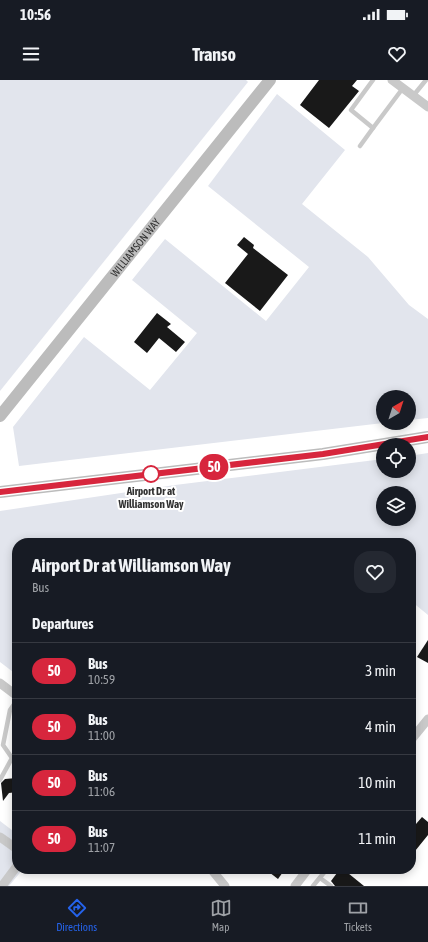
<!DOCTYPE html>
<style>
:root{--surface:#171b24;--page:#242831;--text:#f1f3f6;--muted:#9ea1a6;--line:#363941;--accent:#2563eb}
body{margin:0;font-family:"Asap Condensed",sans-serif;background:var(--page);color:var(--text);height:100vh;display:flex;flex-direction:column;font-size:15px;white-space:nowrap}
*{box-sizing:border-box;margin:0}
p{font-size:13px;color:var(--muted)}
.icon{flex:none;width:22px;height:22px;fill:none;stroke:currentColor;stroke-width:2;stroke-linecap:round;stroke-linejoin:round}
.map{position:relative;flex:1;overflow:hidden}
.details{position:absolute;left:12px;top:458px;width:404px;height:336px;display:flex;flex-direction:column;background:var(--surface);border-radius:16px;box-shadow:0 2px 10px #0003}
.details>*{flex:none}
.badge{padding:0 8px;border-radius:13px;font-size:14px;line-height:26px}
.needle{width:26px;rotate:39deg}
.tools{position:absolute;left:376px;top:310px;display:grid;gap:8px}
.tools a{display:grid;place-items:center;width:40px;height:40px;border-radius:50%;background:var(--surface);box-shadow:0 2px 10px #0003;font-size:20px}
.map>.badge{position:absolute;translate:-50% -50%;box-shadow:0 0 0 2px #fff}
h2{padding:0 20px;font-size:15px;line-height:36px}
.round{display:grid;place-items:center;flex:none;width:42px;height:42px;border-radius:16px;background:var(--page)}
.head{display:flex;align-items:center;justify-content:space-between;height:68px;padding:0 20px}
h1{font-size:19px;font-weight:700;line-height:30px}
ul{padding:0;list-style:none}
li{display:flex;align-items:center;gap:12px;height:56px;padding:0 20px;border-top:1px solid var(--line)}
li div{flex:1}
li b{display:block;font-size:15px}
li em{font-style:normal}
li .badge{min-width:44px;font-weight:700;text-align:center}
.status{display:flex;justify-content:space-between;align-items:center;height:28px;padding:0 20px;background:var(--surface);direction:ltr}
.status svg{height:11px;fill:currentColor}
header{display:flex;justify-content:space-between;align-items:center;height:52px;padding:0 20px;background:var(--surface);font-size:18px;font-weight:700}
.dock{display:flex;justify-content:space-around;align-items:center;height:56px;border-top:1px solid var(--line);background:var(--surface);font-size:11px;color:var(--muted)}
.dock a{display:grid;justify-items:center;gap:2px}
.dock .selected{color:var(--accent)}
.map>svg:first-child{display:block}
.green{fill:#e2e5ed;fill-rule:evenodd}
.building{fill:#191919}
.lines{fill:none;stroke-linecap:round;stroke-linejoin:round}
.lane{stroke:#c9c9c9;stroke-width:4.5}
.street{stroke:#c9c9c9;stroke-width:9}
.secondary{stroke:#bcbcbc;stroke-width:12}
.line-casing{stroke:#fff;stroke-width:9}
.line{stroke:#d7263d;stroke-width:6}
.stop-dot{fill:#fff;stroke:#d7263d;stroke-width:2}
.labels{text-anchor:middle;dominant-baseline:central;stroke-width:4;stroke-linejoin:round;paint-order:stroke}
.street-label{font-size:11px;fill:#323232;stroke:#fff}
.stop-label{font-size:11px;font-weight:bold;fill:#323232;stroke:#fff}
</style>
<div class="status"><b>10:56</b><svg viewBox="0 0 49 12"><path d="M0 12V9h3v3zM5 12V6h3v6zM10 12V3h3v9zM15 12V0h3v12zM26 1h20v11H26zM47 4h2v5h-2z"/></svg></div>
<header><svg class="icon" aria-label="menu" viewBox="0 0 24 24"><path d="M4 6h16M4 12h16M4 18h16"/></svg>Transo<svg class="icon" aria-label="heart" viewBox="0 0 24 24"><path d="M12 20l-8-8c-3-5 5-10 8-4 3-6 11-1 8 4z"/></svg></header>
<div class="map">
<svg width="428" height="806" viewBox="0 0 428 806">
<rect width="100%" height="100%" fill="#fff"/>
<g class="green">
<polygon points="0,0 246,0 248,2 0,311"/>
<polygon points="277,14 345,70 302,124 368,177 409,225 428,239 428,338 409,340 409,317 383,317 383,343 19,386 13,347 84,257 150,310 197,253 132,200 165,159 266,241 309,187 208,106"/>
<path d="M428 373V535L411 521V463H17V595L0 582V431L175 405 383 379V391H409V376ZM383 413H409V439H383Z"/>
<polygon points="0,741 17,754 17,789 23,789 9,806 0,806"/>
</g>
<g class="building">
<polygon points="319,0 357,0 352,6 359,11 329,48 300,25"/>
<polygon points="244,157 254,165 253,168 288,195 260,231 225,203 248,174 237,165"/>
<polygon points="157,233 171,244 167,247 185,262 176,272 159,258 147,273 134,262"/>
<polygon points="428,560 428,583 417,577"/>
<polygon points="17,698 17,712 9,713 3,721 1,703 5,699"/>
<polygon points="422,737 428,742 428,755 411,776 411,740 416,744"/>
<polygon points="265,789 285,789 278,799"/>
<polygon points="340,789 343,789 364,806 335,806 331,801"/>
</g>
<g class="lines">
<g class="lane">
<polyline points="413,16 426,0"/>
<polyline points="373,48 403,8"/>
<polyline points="360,66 373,48 351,30 373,0"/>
<polyline points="0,700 12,678 3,665 10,630 17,620"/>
<polyline points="320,798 331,806"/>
<polyline points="313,806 327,789"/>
</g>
<g class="street">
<polyline points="392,0 428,27"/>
<polyline points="0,603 17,616"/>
<polyline points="411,660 428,639"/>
<polyline points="0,757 17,769"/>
<polyline points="211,789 225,806"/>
<polyline points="2,806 17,786"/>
<polyline points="295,806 308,789"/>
</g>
<g class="secondary">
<path id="s1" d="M0 336 270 0"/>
<polyline points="0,412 323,374 428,357"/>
</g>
</g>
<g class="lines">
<g class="line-casing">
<polyline id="line" points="0,412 323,374 428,357"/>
</g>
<use href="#line" class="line"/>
</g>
<circle class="stop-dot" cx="151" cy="394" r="8"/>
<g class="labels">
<g class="street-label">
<text stroke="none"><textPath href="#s1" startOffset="216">WILLIAMSON WAY</textPath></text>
</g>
<g class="stop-label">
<text x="151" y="411">Airport Dr at<tspan x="151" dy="13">Williamson Way</tspan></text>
</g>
</g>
</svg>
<div class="tools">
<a><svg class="needle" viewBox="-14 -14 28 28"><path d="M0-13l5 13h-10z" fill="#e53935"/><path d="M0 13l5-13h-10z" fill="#9ea1a6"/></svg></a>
<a><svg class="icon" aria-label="locate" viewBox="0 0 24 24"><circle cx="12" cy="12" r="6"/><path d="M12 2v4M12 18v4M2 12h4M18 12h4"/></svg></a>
<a><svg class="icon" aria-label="layers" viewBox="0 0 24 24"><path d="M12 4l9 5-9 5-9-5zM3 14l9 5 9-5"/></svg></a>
</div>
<b class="badge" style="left:214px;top:387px;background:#d7263d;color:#fff">50</b>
<section class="details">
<div class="head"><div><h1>Airport Dr at Williamson Way</h1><p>Bus</p></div><a class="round"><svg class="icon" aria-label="heart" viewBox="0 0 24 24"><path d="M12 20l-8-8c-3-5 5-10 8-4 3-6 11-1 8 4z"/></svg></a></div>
<h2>Departures</h2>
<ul>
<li><span class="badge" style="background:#d7263d;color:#fff">50</span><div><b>Bus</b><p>10:59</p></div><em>3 min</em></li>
<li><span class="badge" style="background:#d7263d;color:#fff">50</span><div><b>Bus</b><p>11:00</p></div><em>4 min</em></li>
<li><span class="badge" style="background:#d7263d;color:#fff">50</span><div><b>Bus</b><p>11:06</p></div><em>10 min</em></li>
<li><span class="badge" style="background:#d7263d;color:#fff">50</span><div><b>Bus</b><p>11:07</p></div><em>11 min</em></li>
</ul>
</section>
</div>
<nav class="dock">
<a class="selected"><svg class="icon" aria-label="directions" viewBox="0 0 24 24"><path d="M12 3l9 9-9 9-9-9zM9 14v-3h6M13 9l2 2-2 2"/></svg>Directions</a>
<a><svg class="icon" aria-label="map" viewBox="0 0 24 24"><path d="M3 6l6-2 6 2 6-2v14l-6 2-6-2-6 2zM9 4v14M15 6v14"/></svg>Map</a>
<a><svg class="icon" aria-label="tickets" viewBox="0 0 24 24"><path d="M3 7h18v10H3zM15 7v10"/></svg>Tickets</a>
</nav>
